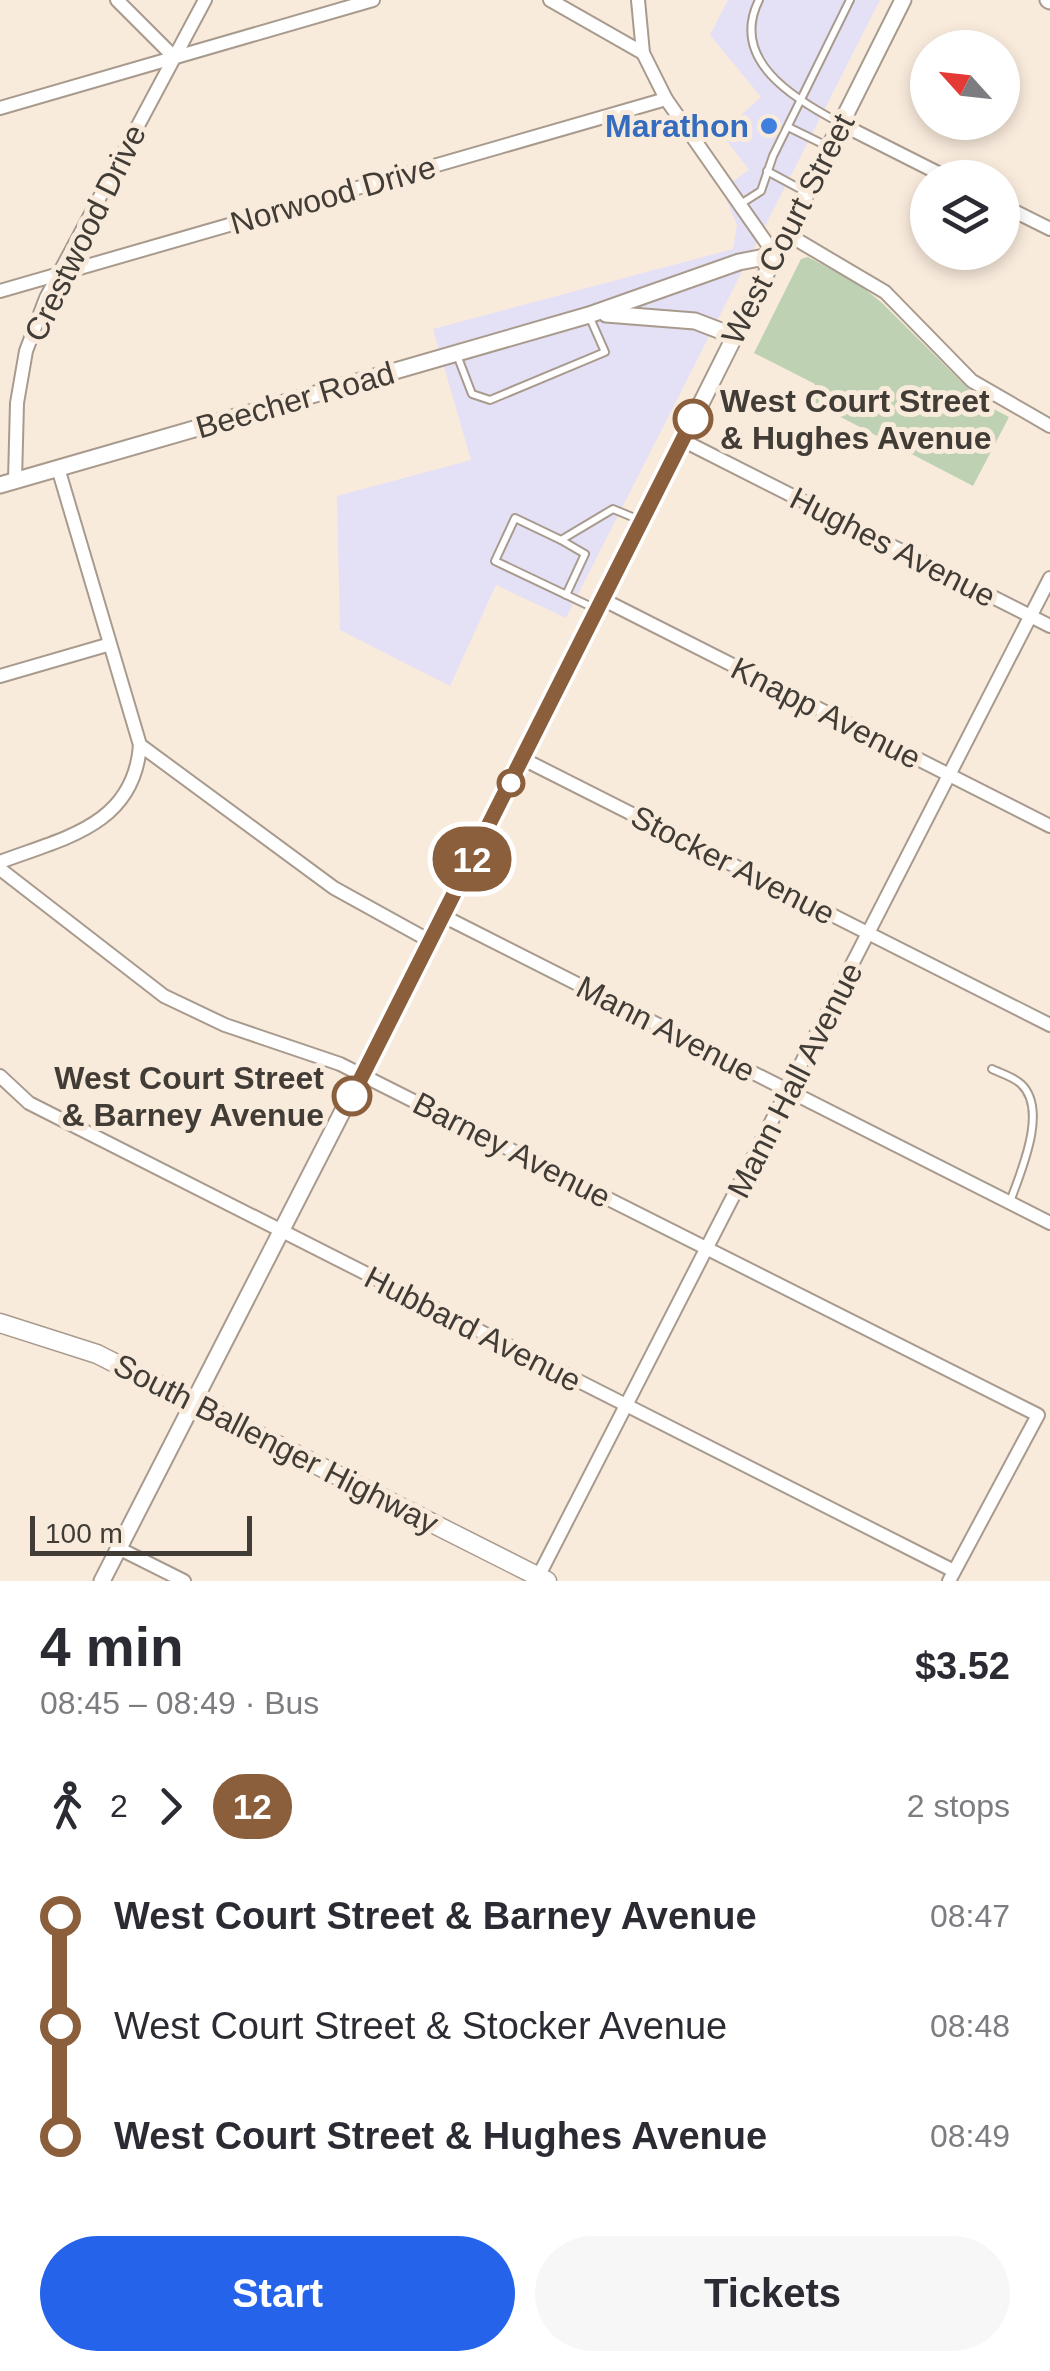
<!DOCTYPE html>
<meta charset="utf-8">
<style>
:root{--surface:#fff;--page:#f7f7f7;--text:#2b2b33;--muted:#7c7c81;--accent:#2563eb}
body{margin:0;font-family:Helvetica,sans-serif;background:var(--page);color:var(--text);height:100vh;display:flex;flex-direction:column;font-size:38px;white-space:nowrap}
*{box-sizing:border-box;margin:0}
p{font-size:32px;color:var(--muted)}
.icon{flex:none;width:55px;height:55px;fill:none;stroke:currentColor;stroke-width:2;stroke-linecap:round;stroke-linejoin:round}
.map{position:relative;height:1581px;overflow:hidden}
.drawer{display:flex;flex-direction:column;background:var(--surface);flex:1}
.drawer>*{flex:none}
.badge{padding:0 20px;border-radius:32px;font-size:35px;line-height:65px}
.needle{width:65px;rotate:297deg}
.fabs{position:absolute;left:910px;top:30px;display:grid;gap:20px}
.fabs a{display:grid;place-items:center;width:110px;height:110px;border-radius:50%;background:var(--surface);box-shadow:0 5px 15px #0003;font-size:50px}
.scale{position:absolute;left:30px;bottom:25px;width:222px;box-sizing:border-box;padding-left:10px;border:5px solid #413c36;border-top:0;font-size:28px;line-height:35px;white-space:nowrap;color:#413c36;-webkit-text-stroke:8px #f9ebdc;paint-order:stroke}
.map>.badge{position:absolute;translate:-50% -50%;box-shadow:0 0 0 5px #fff}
.legs{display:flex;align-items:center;gap:15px;height:110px;padding:0 40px;font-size:32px}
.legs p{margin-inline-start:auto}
.summary{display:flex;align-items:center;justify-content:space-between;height:170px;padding:0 40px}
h1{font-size:55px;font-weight:700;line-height:75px}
.primary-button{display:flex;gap:20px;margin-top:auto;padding:20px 40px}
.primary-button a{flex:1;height:115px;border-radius:60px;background:var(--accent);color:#fff;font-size:40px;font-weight:700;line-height:115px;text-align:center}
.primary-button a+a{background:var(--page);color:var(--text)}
ul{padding:0 40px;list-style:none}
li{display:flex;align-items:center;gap:35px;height:110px;font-size:38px}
li i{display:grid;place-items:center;width:15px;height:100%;margin:0 12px;background:currentColor}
li i::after{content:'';width:25px;height:25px;margin:-12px;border:8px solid;border-radius:50%;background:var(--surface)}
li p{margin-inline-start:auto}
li:first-child i{background:linear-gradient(#0000 50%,currentColor 0)}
li:last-child i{background:linear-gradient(currentColor 50%,#0000 0)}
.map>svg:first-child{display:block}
.commercial{fill:#e4e0f6}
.green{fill:#bfd1b3}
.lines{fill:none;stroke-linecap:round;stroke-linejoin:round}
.service-casing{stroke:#a89b8e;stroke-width:10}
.minor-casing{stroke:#a89b8e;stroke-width:16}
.tertiary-casing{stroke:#a89b8e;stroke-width:19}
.secondary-casing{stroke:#a89b8e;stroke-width:21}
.service{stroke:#fff;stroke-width:6}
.minor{stroke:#fff;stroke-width:12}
.tertiary{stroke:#fff;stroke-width:15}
.secondary{stroke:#fff;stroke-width:18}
.line-1-casing{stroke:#fff;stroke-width:22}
.line-1{stroke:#8b5e3c;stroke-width:15}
.shop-dot{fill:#3f7fe0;stroke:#f9ebdc;stroke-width:4}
.stop-1-dot{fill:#fff;stroke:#8b5e3c;stroke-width:5}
.labels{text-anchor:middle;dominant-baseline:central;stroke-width:10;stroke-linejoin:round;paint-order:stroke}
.shop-label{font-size:32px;font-weight:bold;fill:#366cbe;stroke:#f9ebdc;text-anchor:end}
.street-label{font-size:32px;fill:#413c36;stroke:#f9ebdc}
.stop-label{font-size:32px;font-weight:bold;fill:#413c36;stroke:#f9ebdc;text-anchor:start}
</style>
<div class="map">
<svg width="1050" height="1581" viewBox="0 0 1050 1581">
<rect width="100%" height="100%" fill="#f9ebdc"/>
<polygon class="commercial" points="728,0 880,0 566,618 496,585 450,686 340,630 337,496 471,460 433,329 733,249 737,225 722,189 749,170 721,133 761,97 710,35"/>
<polygon class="green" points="808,257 857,283 881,302 984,404 1009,417 973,486 808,400 815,384 754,353 801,259"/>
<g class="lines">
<g class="service-casing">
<g id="service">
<path d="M759 0C729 60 794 99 840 123"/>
<polyline points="788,127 827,146"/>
<polyline points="767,171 806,192"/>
<polyline points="739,205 761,191 773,156 850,0"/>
<polyline points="457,355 472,394 490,400 605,352 590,318"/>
<polyline points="561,540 585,554 566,595"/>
<polyline points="596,609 495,561 515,518 561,540 613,509 642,521"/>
<path d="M992 1069C1000 1073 1014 1077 1021 1084 1049 1110 1020 1173 1010 1202"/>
</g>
</g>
<g class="minor-casing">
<g id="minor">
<polyline points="117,0 174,57"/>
<polyline points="550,0 643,53"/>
<polyline points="638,0 643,53 666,99 775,255"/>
<polyline points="0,108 373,0"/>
<polyline points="841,124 948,178"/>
<polyline points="1002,205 1050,229"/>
<polyline points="787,234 885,292 972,381 1050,426"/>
<polyline points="0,291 666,99"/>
<polyline points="682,440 1050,626"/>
<polyline points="58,468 140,745 334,888 430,941"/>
<polyline points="15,480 17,403 26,351 46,298 205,0"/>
<polyline points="602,599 1050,826"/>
<polyline points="0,676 107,645"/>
<polyline points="523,759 1050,1025"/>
<path d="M0 862C63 838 134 826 140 745"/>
<polyline points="0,869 164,996 225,1025 340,1064 1038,1415 949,1581"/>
<polyline points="443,916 1050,1223"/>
<polyline points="0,1076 29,1103 954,1571"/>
<polyline points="118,1548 184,1581"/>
<polyline points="536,1581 1050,578"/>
</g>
</g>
<g class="tertiary-casing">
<g id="tertiary">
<polyline points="1048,0 1050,1"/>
<polyline points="606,314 695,321 734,336"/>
<polyline points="0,485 589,315 739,262 775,255"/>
<polyline points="102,1581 523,759 903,0"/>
</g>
</g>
<g class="secondary-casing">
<polyline id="secondary" points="0,1323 97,1354 547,1581"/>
</g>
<use href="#service" class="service"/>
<use href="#minor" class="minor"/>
<use href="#tertiary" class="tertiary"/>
<use href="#secondary" class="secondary"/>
</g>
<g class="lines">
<g class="line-1-casing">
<polyline id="line-1" points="352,1096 693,419"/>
</g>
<use href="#line-1" class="line-1"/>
</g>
<circle class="shop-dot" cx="769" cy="126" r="10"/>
<g class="stop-1-dot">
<circle cx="693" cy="419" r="18"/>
<circle cx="511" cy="783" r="12"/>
<circle cx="352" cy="1096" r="18"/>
</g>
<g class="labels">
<g class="shop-label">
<text x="749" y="126">Marathon</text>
</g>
<g class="street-label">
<text transform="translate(333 195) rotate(-16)">Norwood Drive</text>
<text transform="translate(788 229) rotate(-63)">West Court Street</text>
<text transform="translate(85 233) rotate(-64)">Crestwood Drive</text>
<text transform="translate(295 400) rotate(-16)">Beecher Road</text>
<text transform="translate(893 547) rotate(27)">Hughes Avenue</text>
<text transform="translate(826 713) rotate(27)">Knapp Avenue</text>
<text transform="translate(733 865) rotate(27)">Stocker Avenue</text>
<text transform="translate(666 1029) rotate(27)">Mann Avenue</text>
<text transform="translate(795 1080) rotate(-63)">Mann Hall Avenue</text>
<text transform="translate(512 1150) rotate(27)">Barney Avenue</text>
<text transform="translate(473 1329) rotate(27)">Hubbard Avenue</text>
<text transform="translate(276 1444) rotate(27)">South Ballenger Highway</text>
</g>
<g class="stop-label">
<text x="720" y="401">West Court Street<tspan x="720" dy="37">&amp; Hughes Avenue</tspan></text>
<text x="324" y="1078" text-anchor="end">West Court Street<tspan x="324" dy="37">&amp; Barney Avenue</tspan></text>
</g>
</g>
</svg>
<div class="fabs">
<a><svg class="needle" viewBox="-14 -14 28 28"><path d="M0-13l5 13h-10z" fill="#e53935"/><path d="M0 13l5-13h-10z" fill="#7c7c81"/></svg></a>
<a><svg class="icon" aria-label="layers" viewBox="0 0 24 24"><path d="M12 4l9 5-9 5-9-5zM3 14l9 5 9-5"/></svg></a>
</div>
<div class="scale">100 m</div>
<b class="badge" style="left:472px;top:859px;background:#8b5e3c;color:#fff">12</b>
</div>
<section class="drawer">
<div class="summary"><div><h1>4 min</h1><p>08:45 – 08:49 · Bus</p></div><b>$3.52</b></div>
<div class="legs"><svg class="icon" aria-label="walk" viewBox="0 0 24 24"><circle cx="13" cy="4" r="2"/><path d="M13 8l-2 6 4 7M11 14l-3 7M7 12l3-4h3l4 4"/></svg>2<svg class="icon" aria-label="forward" viewBox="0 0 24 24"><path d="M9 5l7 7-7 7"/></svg><b class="badge" style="background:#8b5e3c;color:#fff">12</b><p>2 stops</p></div>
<ul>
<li><i style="color:#8b5e3c"></i><b>West Court Street &amp; Barney Avenue</b><p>08:47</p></li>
<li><i style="color:#8b5e3c"></i><span>West Court Street &amp; Stocker Avenue</span><p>08:48</p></li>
<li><i style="color:#8b5e3c"></i><b>West Court Street &amp; Hughes Avenue</b><p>08:49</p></li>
</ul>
<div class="primary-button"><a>Start</a><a>Tickets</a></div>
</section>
